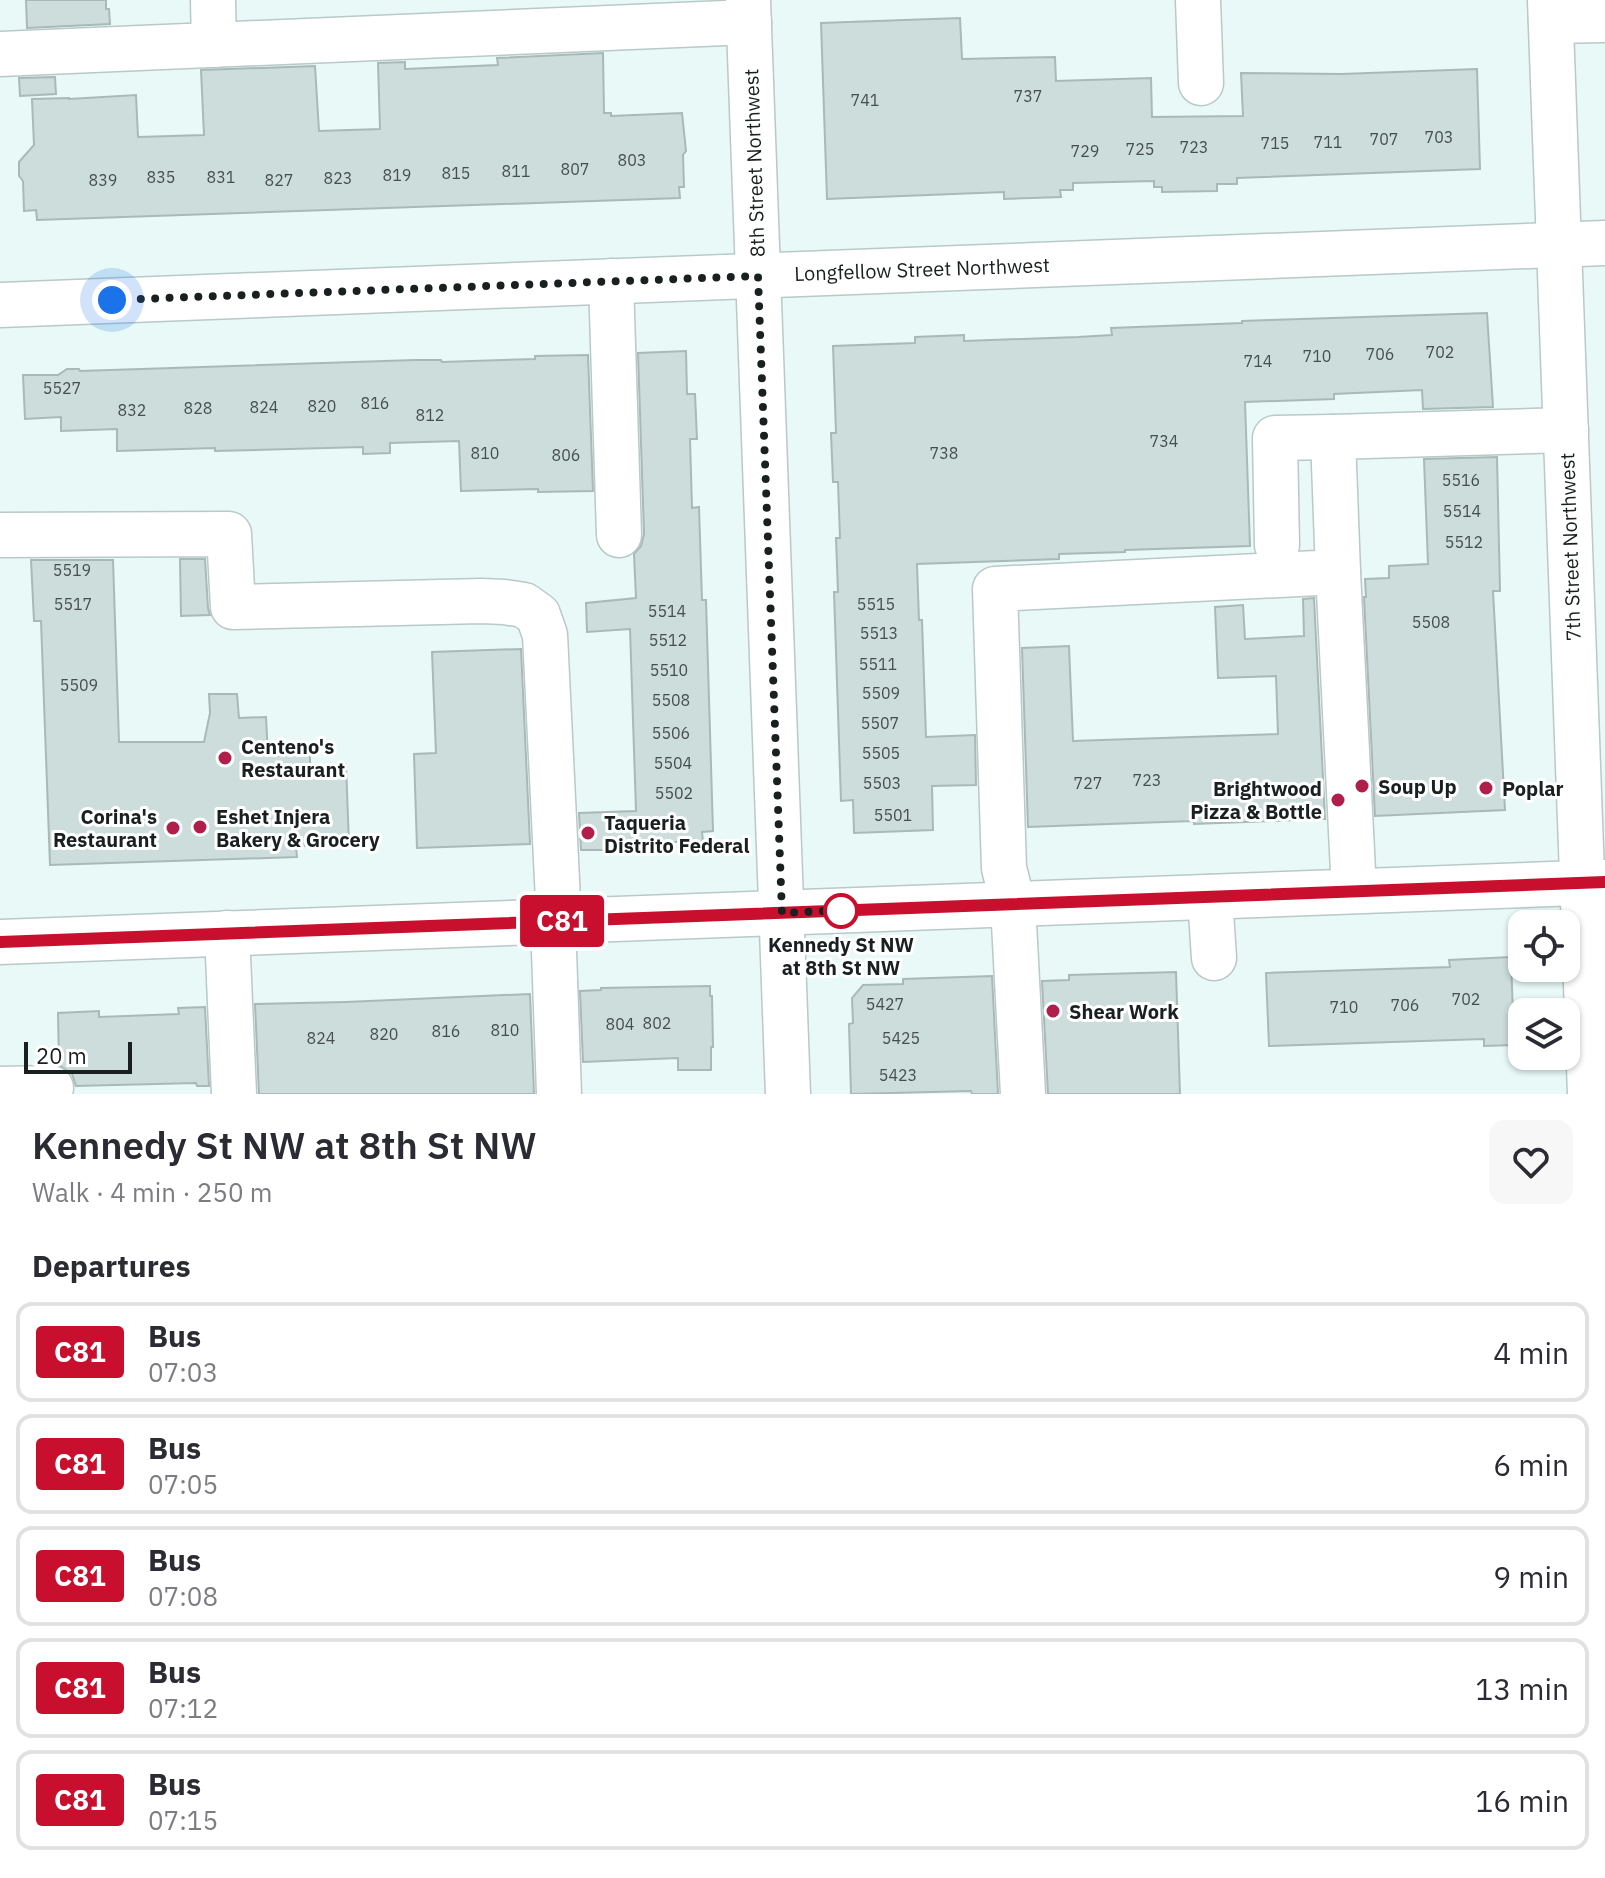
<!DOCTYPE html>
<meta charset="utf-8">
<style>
:root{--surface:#fff;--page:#f7f7f7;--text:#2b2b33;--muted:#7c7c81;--line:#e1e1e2}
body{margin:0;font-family:"IBM Plex Sans",sans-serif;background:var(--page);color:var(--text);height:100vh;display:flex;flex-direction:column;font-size:30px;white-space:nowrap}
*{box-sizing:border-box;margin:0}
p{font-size:26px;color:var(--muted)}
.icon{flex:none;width:44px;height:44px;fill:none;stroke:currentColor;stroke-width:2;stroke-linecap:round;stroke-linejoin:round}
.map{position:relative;height:1094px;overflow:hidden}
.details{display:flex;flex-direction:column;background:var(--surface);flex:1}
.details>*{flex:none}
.badge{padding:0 16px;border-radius:6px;font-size:28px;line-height:52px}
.buttons{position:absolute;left:1508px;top:910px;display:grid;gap:16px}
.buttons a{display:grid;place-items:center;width:72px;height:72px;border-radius:16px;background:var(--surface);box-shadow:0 2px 6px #0004;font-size:40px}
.scale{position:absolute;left:24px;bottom:20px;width:108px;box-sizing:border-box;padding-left:8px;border:4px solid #1a2020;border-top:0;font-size:22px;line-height:28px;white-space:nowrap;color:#1a2020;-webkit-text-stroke:6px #fff;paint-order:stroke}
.you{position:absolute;width:40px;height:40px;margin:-20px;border:6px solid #fff;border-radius:50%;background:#1a73e8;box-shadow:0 0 0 12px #1a73e833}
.map>.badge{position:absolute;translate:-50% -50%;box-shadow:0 0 0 4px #fff}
h2{padding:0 32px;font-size:30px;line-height:72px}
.round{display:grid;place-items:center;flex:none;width:84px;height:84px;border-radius:16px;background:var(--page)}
.summary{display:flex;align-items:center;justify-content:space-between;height:136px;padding:0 32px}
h1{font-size:38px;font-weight:600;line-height:60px}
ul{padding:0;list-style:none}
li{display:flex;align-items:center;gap:24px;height:100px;margin:0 16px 12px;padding:0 16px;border:4px solid var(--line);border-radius:16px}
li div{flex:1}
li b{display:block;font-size:30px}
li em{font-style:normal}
li .badge{min-width:88px;font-weight:700;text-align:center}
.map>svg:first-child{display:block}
.building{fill:#ccdddc;stroke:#a9b9b8;stroke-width:2}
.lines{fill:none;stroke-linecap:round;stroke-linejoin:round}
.minor-casing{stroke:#b8c9c8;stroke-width:47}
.minor{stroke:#fff;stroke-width:44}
.line-casing{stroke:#fff;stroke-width:18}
.line{stroke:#c8102e;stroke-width:12}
.walk{stroke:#1a2020;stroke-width:8;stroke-dasharray:0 14.4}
.poi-dot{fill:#b01e4b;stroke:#fff;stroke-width:3}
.stop-dot{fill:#fff;stroke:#c8102e;stroke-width:4}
.labels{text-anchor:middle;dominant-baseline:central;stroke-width:6;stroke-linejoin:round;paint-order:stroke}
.number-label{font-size:16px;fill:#464f4f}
.street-label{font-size:20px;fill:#1a2020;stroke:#fff}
.poi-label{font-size:20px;font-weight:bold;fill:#1a2020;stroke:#fff;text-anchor:start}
.stop-label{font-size:20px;font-weight:bold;fill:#1a2020;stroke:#fff}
</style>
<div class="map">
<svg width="1605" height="1094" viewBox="0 0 1605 1094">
<rect width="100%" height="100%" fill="#e8f9f8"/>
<g class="building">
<polygon points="26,0 106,0 106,9 109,9 110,24 27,28"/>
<polygon points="960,18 962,59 1055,57 1056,81 1151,78 1152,117 1243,116 1241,73 1341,74 1477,69 1480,169 1237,178 1237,184 1217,184 1217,191 1162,192 1162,187 1154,187 1154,181 1073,183 1073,190 1060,190 1061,197 1004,199 1004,192 827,199 821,23"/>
<polygon points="603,53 604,113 611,113 611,116 682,113 686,151 683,155 684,187 679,187 680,198 37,220 36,210 24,211 23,181 19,176 19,162 34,145 32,99 69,98 69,99 136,95 138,137 204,135 201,70 315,66 319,131 380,129 378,63 405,62 405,69 498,65 497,58"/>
<polygon points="55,77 56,94 20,96 19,78"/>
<polygon points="1487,313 1493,407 1423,409 1422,390 1334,394 1334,399 1245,402 1250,546 1125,550 1125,552 1059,554 1059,559 917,564 919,620 922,620 926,737 975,735 976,785 932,786 933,830 854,833 853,800 841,801 834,592 838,592 836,538 840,538 838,482 833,482 831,433 836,433 833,346 915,343 915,337 964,335 964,341 1078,337 1112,335 1111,328 1242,323 1242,321 1270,320"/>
<polygon points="686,351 687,394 695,394 697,439 690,439 692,508 699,507 702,600 706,600 713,831 702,832 703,841 620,844 620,850 581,850 579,813 636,811 630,629 587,632 586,603 636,598 634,554 641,546 644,534 638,353"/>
<polygon points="588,355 593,491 538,492 538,489 461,491 459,441 390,443 390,453 363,454 363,447 215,451 215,448 117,451 117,429 61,431 61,417 25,419 23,375 58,375 67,369 79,369 80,371 415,360 441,360 442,362 535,359 535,356"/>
<polygon points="1497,457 1500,591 1493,591 1505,810 1375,816 1364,597 1366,597 1365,579 1389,578 1389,566 1428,564 1424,459"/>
<polygon points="180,559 205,559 208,608 210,615 181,616"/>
<polygon points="31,560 113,560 119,742 204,742 210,713 209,694 237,694 239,718 266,717 268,756 310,755 310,766 346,764 349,845 296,846 297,857 50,865 41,621 34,621"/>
<polygon points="1314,598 1325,819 1194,824 1194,821 1164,822 1028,827 1022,648 1069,646 1073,741 1278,734 1276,676 1218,678 1215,607 1243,605 1245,639 1304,636 1303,599"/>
<polygon points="521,649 530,844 417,848 414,754 436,753 432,652"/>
<polygon points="1511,957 1514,1045 1484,1046 1484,1039 1269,1046 1266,973 1450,967 1449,960"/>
<polygon points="1176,972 1180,1094 1048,1094 1042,981 1069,980 1069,975"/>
<polygon points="992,976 998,1094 972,1094 971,1091 851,1094 849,1024 853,1023 852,998 863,985 903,984 903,979"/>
<polygon points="710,986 710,996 712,996 713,1047 711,1047 711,1070 678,1070 678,1058 583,1062 580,991 601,990 601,988"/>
<polygon points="530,994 534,1094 259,1094 255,1004 346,1002"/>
<polygon points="205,1007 209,1086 197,1086 196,1083 76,1086 72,1074 59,1065 58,1013 99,1011 99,1017 179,1014 178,1008"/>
</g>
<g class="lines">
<g class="minor-casing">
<g id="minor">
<polyline points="213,0 214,45"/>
<polyline points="748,0 788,1094"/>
<polyline points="1198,0 1201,83"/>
<polyline points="1550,0 1590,1094"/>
<polyline points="1551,21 1605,20"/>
<polyline points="0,54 749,22"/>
<polyline points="611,281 619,535"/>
<polyline points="0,305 1605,243"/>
<polyline points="0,535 229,534 233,607 482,601 504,602 524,605 538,615 545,635 559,921"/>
<polyline points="1277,545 1275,438 1333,437"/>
<polyline points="1338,572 1354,891"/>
<polyline points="1210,897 1214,958"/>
<polyline points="553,922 559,1094"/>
<polyline points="227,933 234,1094"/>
<polyline points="0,942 1605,882"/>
<polyline points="0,1089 51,1088"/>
<polyline points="1023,1094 1013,904 1004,868 995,589 1338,572 1333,437 1566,430"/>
</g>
</g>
<use href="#minor" class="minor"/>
</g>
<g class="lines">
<g class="line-casing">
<polyline id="line" points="0,942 1605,882"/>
</g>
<use href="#line" class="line"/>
<polyline class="walk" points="112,300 758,276 782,913 844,910 841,911"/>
</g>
<g class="poi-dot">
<circle cx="225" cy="758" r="8"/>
<circle cx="1362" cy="786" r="8"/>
<circle cx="1486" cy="788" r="8"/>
<circle cx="1338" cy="800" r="8"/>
<circle cx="200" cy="827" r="8"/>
<circle cx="173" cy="828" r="8"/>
<circle cx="588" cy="833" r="8"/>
<circle cx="1053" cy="1011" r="8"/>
</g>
<circle class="stop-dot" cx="841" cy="911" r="16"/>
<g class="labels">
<g class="number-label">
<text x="1028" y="96">737</text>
<text x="865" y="100">741</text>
<text x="1439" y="137">703</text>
<text x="1384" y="139">707</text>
<text x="1328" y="142">711</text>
<text x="1275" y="143">715</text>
<text x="1194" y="147">723</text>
<text x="1140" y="149">725</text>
<text x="1085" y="151">729</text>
<text x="632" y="160">803</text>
<text x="575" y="169">807</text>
<text x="516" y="171">811</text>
<text x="456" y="173">815</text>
<text x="397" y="175">819</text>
<text x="161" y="177">835</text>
<text x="221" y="177">831</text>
<text x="338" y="178">823</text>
<text x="103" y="180">839</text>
<text x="279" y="180">827</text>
<text x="1440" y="352">702</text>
<text x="1380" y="354">706</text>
<text x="1317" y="356">710</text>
<text x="1258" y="361">714</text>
<text x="62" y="388">5527</text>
<text x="375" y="403">816</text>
<text x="322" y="406">820</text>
<text x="264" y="407">824</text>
<text x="198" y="408">828</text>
<text x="132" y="410">832</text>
<text x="430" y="415">812</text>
<text x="1164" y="441">734</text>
<text x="485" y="453">810</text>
<text x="944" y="453">738</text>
<text x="566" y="455">806</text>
<text x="1461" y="480">5516</text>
<text x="1462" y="511">5514</text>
<text x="1464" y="542">5512</text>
<text x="72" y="570">5519</text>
<text x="73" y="604">5517</text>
<text x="876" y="604">5515</text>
<text x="667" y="611">5514</text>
<text x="1431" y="622">5508</text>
<text x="879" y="633">5513</text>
<text x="668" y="640">5512</text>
<text x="878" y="664">5511</text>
<text x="669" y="670">5510</text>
<text x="79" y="685">5509</text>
<text x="881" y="693">5509</text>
<text x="671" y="700">5508</text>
<text x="880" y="723">5507</text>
<text x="671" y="733">5506</text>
<text x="881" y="753">5505</text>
<text x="673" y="763">5504</text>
<text x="1147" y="780">723</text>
<text x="882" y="783">5503</text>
<text x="1088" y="783">727</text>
<text x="674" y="793">5502</text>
<text x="893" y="815">5501</text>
<text x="1466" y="999">702</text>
<text x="885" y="1004">5427</text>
<text x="1405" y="1005">706</text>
<text x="1344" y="1007">710</text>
<text x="657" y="1023">802</text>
<text x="620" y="1024">804</text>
<text x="505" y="1030">810</text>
<text x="446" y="1031">816</text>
<text x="384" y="1034">820</text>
<text x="321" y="1038">824</text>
<text x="901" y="1038">5425</text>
<text x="898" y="1075">5423</text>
</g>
<g class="street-label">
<text transform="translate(754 163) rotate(-92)">8th Street Northwest</text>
<text transform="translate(922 269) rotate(-2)">Longfellow Street Northwest</text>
<text transform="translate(1570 547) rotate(-92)">7th Street Northwest</text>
</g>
<g class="poi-label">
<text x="241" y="746">Centeno's<tspan x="241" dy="23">Restaurant</tspan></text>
<text x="1378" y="786">Soup Up</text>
<text x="1322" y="788" text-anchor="end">Brightwood<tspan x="1322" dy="23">Pizza &amp; Bottle</tspan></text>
<text x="1502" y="788">Poplar</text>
<text x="157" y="816" text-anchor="end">Corina's<tspan x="157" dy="23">Restaurant</tspan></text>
<text x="216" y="816">Eshet Injera<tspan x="216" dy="23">Bakery &amp; Grocery</tspan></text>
<text x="604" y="822">Taqueria<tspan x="604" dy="23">Distrito Federal</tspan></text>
<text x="1069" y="1011">Shear Work</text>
</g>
<g class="stop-label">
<text x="841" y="944">Kennedy St NW<tspan x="841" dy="23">at 8th St NW</tspan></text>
</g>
</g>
</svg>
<div class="buttons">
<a><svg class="icon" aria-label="locate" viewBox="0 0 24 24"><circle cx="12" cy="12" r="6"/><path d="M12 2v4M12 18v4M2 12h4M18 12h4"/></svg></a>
<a><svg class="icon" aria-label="layers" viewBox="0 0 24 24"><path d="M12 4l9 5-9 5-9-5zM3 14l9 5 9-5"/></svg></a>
</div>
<div class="scale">20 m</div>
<div class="you" style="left:112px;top:300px"></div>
<b class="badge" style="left:562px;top:921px;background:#c8102e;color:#fff">C81</b>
</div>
<section class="details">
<div class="summary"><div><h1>Kennedy St NW at 8th St NW</h1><p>Walk · 4 min · 250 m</p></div><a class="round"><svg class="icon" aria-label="heart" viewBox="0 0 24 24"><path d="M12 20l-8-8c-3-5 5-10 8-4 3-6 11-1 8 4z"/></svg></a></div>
<h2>Departures</h2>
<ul>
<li><span class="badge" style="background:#c8102e;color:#fff">C81</span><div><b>Bus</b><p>07:03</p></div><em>4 min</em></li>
<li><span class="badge" style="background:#c8102e;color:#fff">C81</span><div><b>Bus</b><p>07:05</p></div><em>6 min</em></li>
<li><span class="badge" style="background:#c8102e;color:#fff">C81</span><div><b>Bus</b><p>07:08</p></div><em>9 min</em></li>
<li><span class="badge" style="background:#c8102e;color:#fff">C81</span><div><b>Bus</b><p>07:12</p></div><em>13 min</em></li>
<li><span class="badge" style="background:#c8102e;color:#fff">C81</span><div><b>Bus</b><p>07:15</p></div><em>16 min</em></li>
</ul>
</section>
